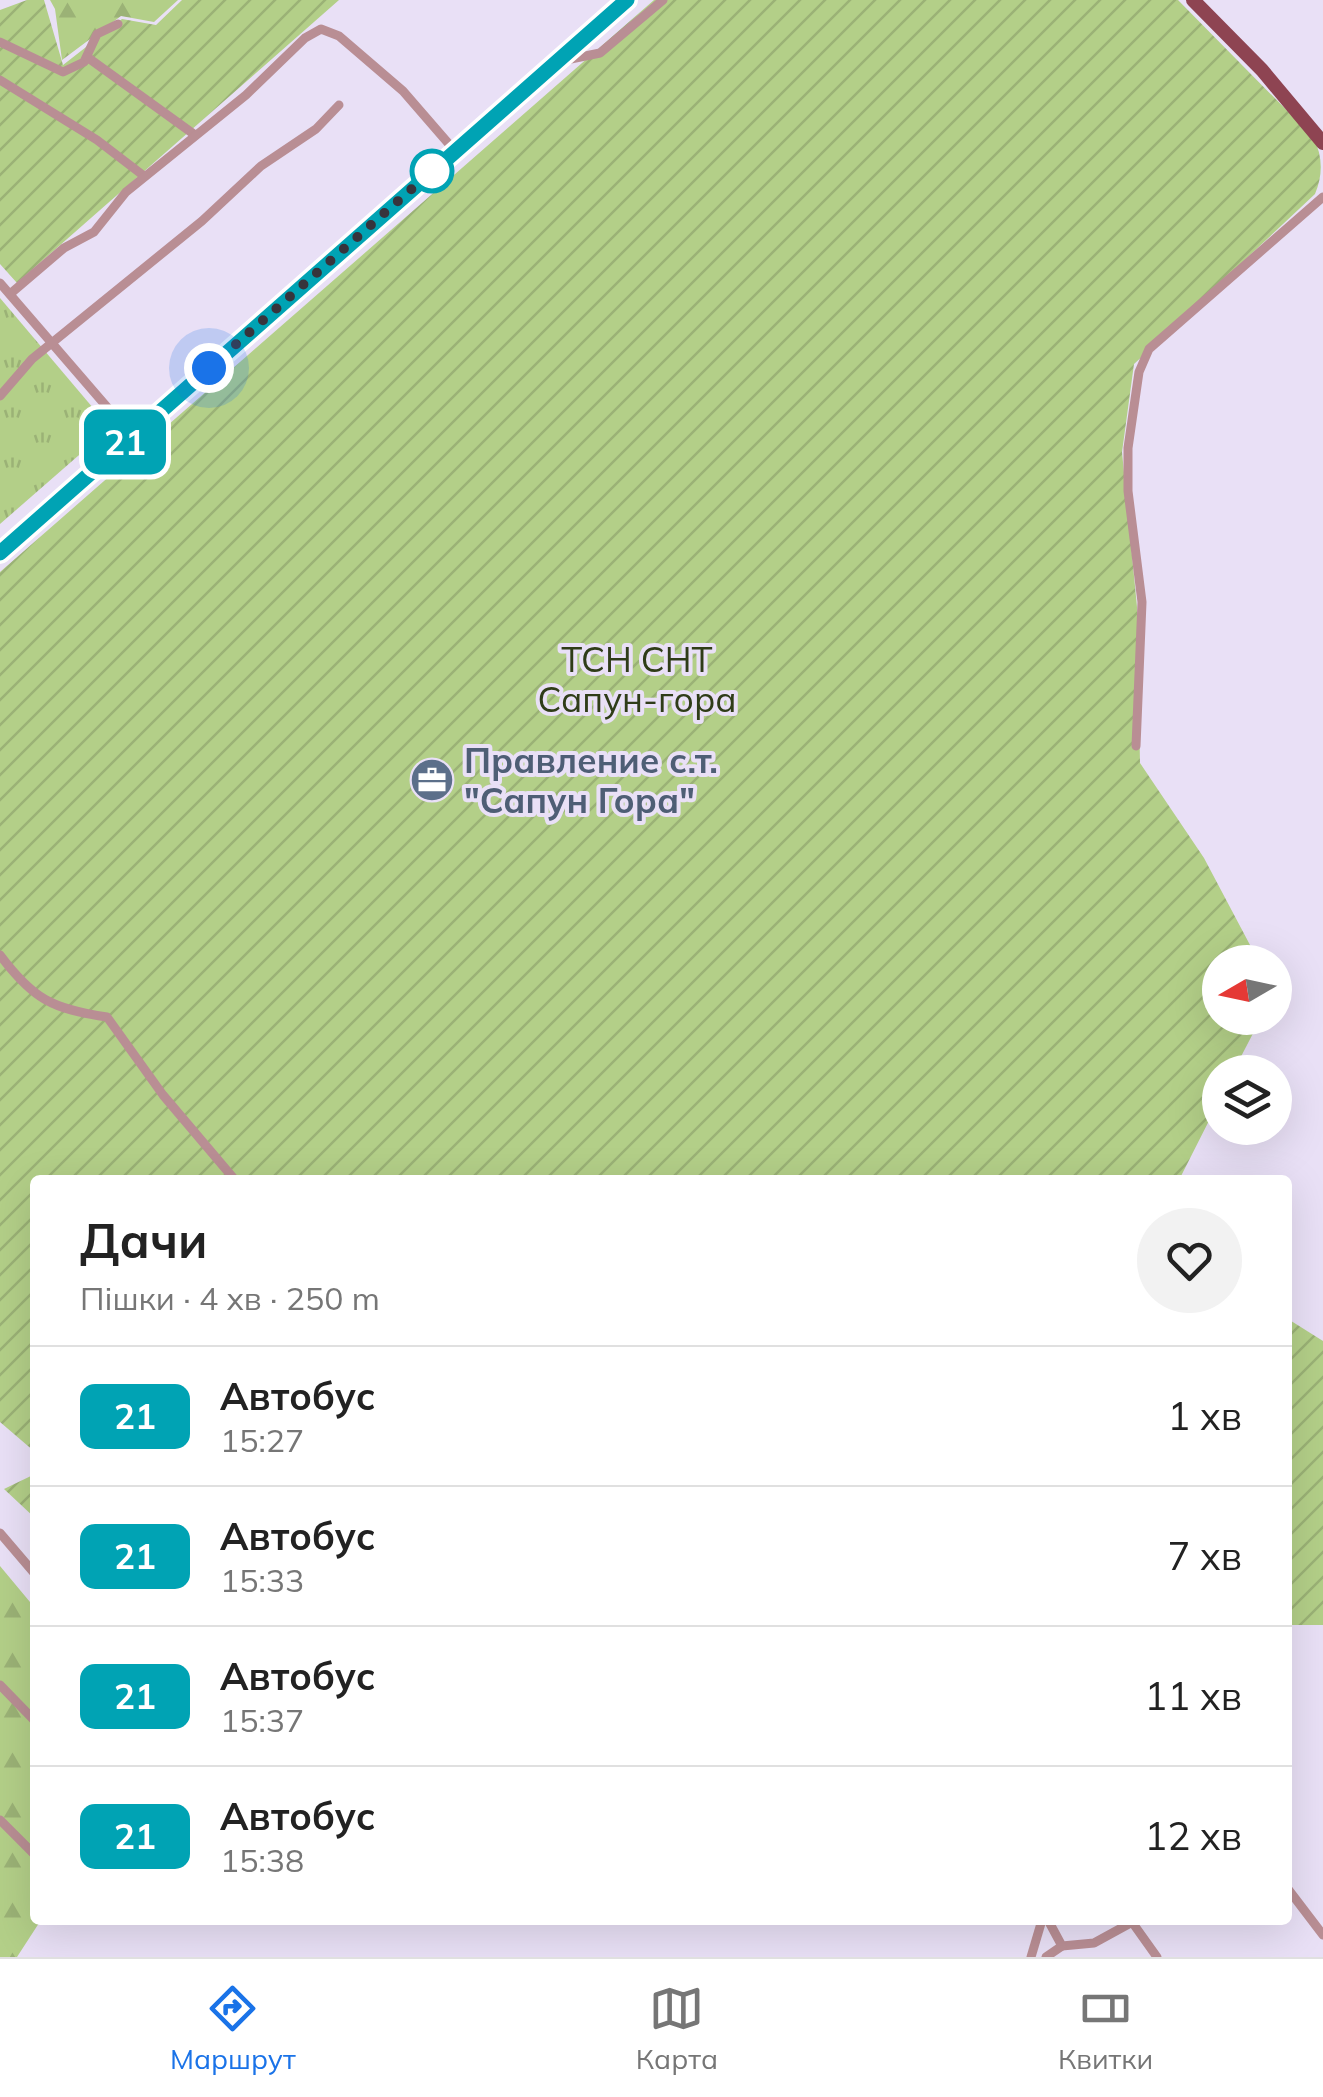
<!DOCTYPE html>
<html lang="uk">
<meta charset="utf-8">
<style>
:root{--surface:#fff;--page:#f2f2f2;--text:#222;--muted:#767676;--line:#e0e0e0;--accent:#1a73e8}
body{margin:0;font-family:Mulish,sans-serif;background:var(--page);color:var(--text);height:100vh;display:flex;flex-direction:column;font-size:38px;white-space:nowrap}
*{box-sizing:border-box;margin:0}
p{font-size:32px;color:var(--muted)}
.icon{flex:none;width:55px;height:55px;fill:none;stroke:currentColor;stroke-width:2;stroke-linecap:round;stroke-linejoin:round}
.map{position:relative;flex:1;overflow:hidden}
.panel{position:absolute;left:30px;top:1175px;width:1262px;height:750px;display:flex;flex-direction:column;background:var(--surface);border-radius:10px;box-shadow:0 10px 40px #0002}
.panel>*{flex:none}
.badge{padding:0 20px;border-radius:15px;font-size:35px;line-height:65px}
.needle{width:65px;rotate:261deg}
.tools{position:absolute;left:1202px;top:945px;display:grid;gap:20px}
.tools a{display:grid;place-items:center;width:90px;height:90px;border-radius:50%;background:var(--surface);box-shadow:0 10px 40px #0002;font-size:50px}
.you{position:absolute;width:50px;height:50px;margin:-25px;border:8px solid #fff;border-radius:50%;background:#1a73e8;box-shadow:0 0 0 15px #1a73e833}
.map>.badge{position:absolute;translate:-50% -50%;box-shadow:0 0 0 5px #fff}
.round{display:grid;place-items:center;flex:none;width:105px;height:105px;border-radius:52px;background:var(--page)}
.head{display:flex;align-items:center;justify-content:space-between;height:170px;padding:0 50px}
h1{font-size:48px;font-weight:700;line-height:75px}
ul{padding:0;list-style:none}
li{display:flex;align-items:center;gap:30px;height:140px;padding:0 50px;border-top:2px solid var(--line)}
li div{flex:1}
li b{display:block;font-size:38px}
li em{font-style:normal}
li .badge{min-width:110px;font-weight:700;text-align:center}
.tabs{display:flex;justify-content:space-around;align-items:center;height:140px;border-top:2px solid var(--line);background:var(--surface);font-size:28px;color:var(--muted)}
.tabs a{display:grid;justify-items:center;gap:5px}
.tabs .current{color:var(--accent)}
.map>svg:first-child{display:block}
.grass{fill:url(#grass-tufts)}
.forest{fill:url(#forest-firs)}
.garden{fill:url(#garden-furrows)}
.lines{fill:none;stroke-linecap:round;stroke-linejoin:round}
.minor{stroke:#b98e94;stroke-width:9}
.primary{stroke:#8e4452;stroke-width:14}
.line-casing{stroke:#fff;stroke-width:22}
.line{stroke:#00a3b4;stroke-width:15}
.walk{stroke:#37343c;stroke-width:10;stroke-dasharray:0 18}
.stop-dot{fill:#fff;stroke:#00a3b4;stroke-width:5}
.labels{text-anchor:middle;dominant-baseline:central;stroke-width:8;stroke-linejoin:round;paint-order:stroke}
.park-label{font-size:35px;fill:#2f3c18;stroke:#e9e0f6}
.service-label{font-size:35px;font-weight:bold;fill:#4e5e75;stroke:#e9e0f6;text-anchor:start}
</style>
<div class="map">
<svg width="1323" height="1957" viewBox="0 0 1323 1957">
<defs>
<pattern id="grass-tufts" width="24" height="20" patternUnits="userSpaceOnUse" patternTransform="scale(2.5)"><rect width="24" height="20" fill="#b3cf88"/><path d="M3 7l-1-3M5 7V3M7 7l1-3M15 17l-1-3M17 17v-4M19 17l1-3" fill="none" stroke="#9bb276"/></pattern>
<pattern id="forest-firs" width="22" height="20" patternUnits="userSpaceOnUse" patternTransform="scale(2.5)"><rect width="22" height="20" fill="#b3cf88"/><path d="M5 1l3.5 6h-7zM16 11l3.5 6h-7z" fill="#9bb276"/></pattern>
<pattern id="garden-furrows" width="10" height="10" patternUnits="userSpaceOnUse" patternTransform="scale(2.5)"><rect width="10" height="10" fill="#b3cf88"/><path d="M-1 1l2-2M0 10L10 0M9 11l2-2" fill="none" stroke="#9bb276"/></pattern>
</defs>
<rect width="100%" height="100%" fill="#e9e0f6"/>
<polygon class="grass" points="0,298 110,428 0,524"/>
<g class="forest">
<polygon points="50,0 178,0 154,22 121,16 62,60 55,9"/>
<polygon points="0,1566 35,1608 35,1920 41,1920 17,1957 0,1957"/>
</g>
<g class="garden">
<polygon points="27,0 44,0 63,65 122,19 156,25 182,0 339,0 17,283 0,264 0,10"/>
<path d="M654 0H1178L1313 137C1323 156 1323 175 1315 194L1134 364 1122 452 1137 607 1140 763 1204 858 1259 962H1220V1018H1261L1233 1072H1220V1099L1179 1180H35V1452L0 1422V572Z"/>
<polygon points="1288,1319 1323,1341 1323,1625 1288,1625"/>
<polygon points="35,1474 35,1518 4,1489"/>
</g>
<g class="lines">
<g class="minor">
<polyline points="0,42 63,72 84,62 97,34 118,24"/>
<polyline points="87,57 195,135"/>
<polyline points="561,61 600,53 663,0"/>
<polyline points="0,80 97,140 144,176"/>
<polyline points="0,283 132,436"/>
<polyline points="10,294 64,248 94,232 126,192 246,95 305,38 321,29 339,36 403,91 455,151"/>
<polyline points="0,396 32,359 202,221 261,166 316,129 339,105"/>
<polyline points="1136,746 1142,602 1128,491 1128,448 1139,372 1149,349 1323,197"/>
<path d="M0 955C33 999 52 1009 107 1017L163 1095 235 1180"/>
<polyline points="0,1533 35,1574"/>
<polyline points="0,1685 35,1721"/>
<polyline points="0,1820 35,1855"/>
<polyline points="1288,1889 1323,1935"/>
<polyline points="1048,1920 1062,1946 1094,1943 1136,1920"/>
<polyline points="1132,1922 1157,1957"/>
<polyline points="1031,1957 1042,1920"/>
<polyline points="1046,1957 1062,1946"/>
</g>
<g class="primary">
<polyline points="1193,0 1262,70 1323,143"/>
<polyline points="0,553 627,0"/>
</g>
</g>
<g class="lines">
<g class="line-casing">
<polyline id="line" points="0,553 627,0"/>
</g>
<use href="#line" class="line"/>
<polyline class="walk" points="209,368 432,171"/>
</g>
<defs>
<g id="office-disc" transform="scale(2.25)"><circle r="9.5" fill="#5c6f8a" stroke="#e9e0f6"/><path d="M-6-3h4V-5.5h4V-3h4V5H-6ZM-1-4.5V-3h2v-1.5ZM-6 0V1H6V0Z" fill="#fff"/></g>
</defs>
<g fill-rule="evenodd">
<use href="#office-disc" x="432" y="780"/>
</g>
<circle class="stop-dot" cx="432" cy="171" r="20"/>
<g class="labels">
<g class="park-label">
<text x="637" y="659">ТСН СНТ<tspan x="637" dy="40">Сапун-гора</tspan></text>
</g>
<g class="service-label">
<text x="464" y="760">Правление с.т.<tspan x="464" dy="40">"Сапун Гора"</tspan></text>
</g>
</g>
</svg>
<div class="tools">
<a><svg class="needle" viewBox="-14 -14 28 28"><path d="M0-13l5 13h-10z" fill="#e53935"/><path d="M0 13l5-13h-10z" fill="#767676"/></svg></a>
<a><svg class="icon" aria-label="layers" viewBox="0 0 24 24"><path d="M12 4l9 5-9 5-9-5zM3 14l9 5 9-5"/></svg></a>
</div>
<div class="you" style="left:209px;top:368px"></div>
<b class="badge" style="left:125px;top:442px;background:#00a3b4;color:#fff">21</b>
<section class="panel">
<div class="head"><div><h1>Дачи</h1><p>Пішки · 4 хв · 250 m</p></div><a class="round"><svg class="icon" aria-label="heart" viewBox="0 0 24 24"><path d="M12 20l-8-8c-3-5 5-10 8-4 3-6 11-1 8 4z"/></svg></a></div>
<ul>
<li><span class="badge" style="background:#00a3b4;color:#fff">21</span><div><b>Автобус</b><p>15:27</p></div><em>1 хв</em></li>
<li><span class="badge" style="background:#00a3b4;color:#fff">21</span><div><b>Автобус</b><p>15:33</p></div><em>7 хв</em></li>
<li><span class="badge" style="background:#00a3b4;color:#fff">21</span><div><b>Автобус</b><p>15:37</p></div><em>11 хв</em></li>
<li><span class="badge" style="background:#00a3b4;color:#fff">21</span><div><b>Автобус</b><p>15:38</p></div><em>12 хв</em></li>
</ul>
</section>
</div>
<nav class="tabs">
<a class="current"><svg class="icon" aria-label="directions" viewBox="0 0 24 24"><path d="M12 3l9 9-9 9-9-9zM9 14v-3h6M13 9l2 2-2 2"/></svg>Маршрут</a>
<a><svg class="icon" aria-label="map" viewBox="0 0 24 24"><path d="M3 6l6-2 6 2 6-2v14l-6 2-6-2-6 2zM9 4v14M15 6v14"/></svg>Карта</a>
<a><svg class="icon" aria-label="tickets" viewBox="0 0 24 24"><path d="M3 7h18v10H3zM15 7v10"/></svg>Квитки</a>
</nav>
